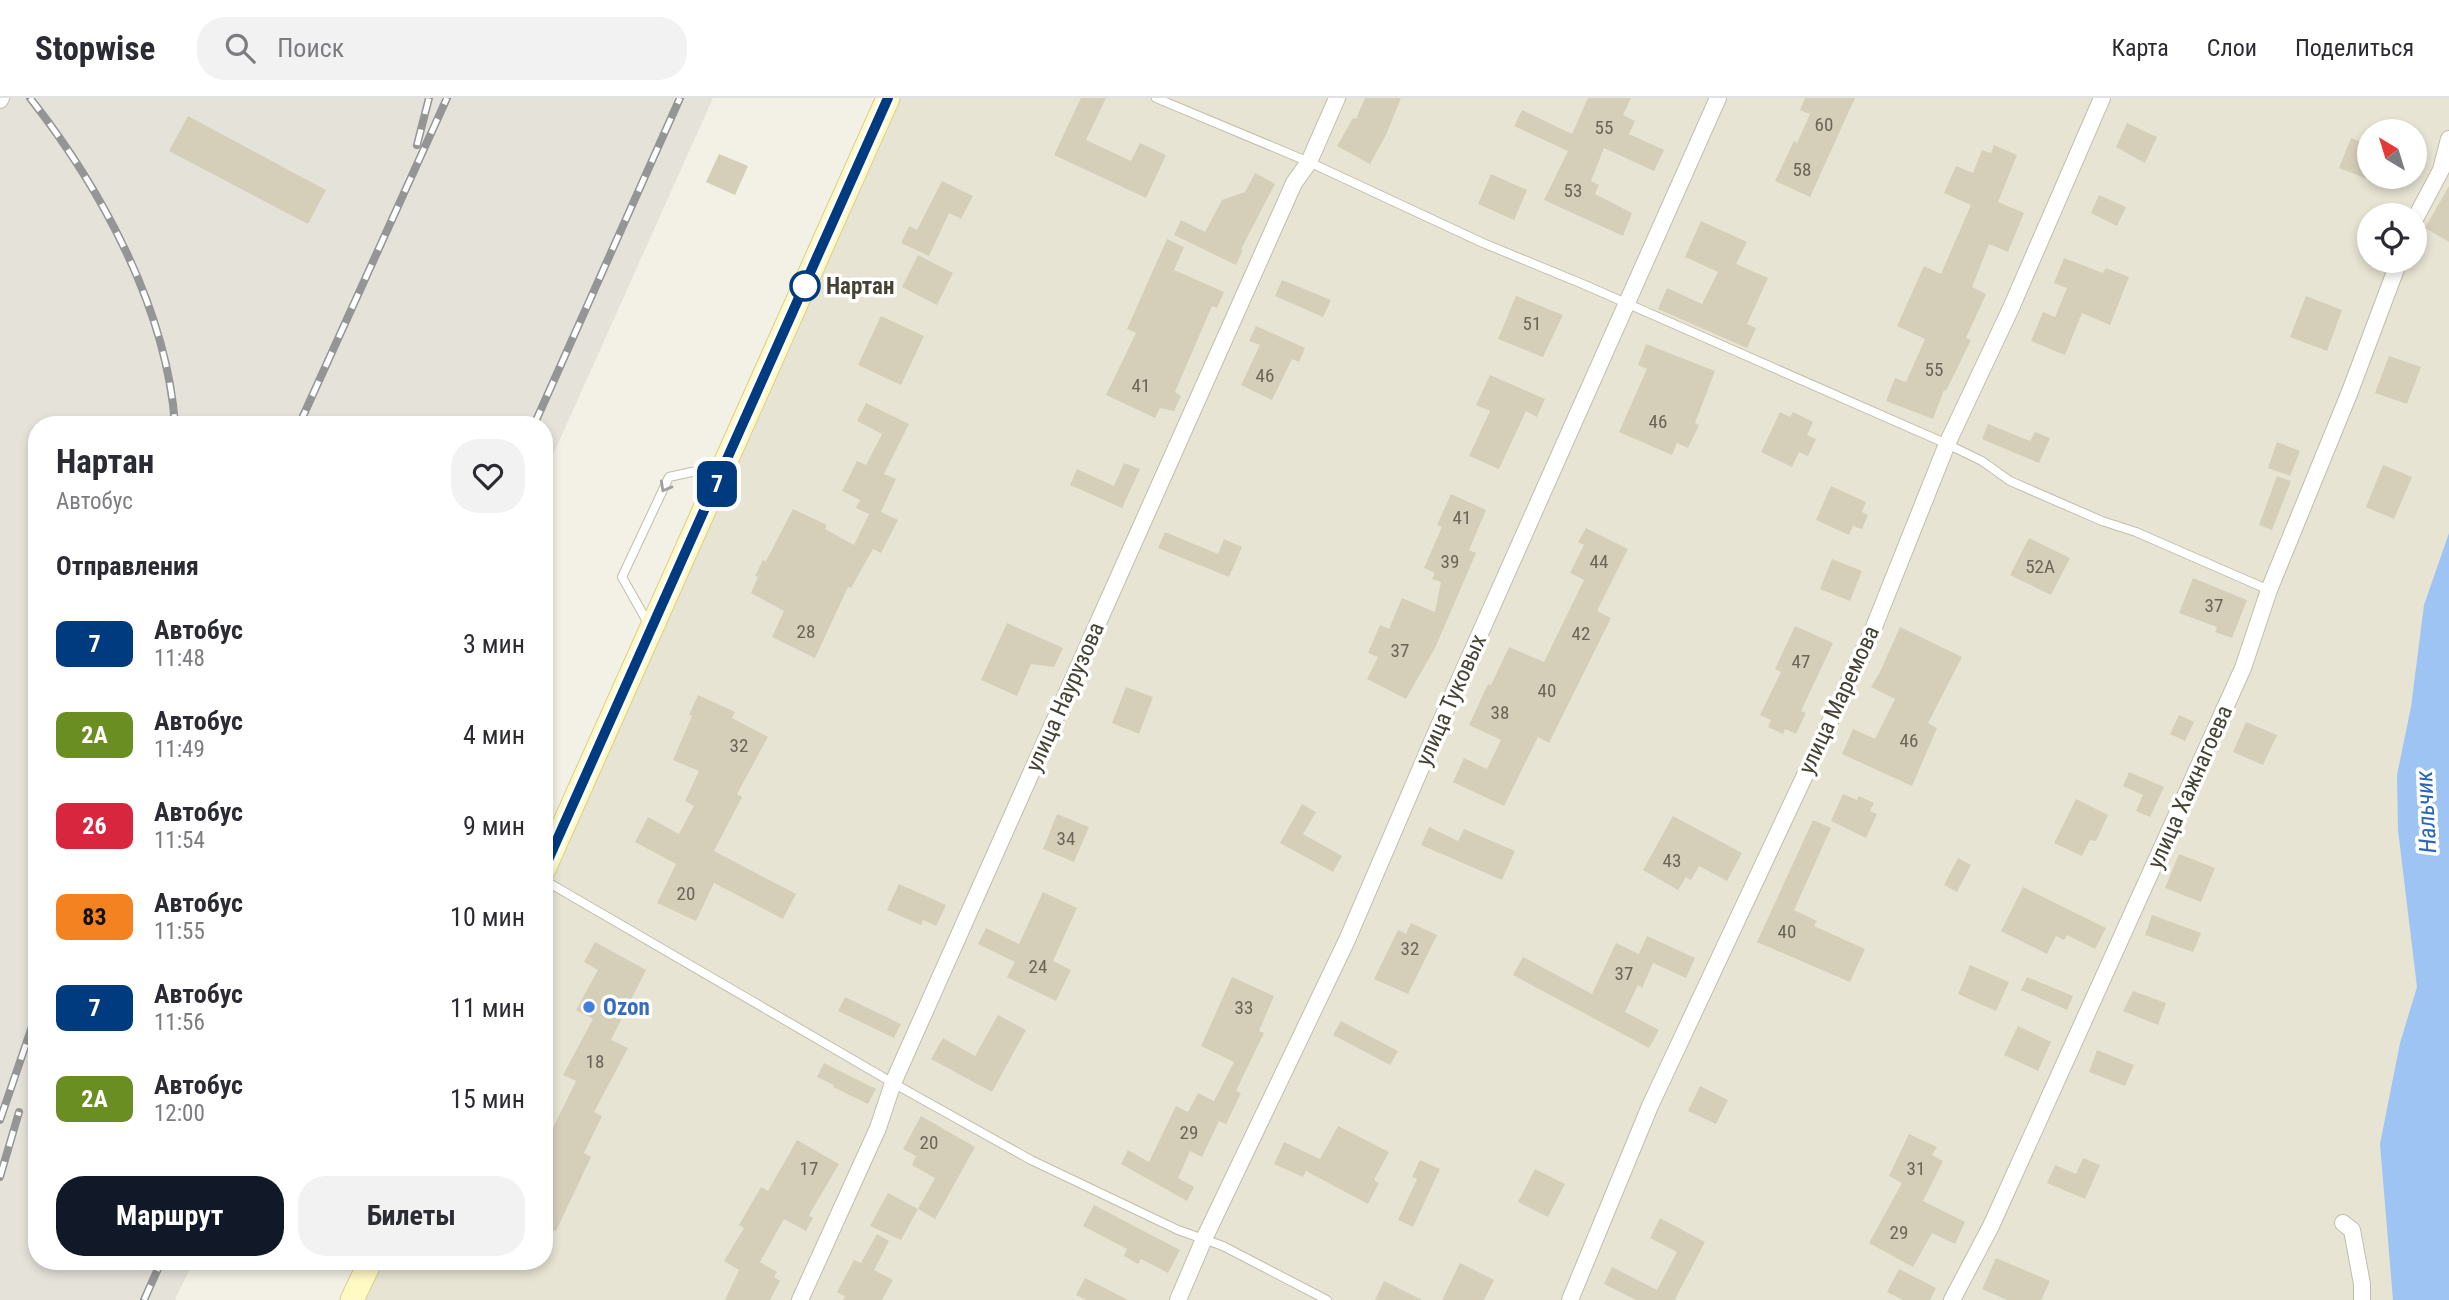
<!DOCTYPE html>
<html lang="ru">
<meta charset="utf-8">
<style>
:root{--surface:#fff;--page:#f2f2f3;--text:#2b2b33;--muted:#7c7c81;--line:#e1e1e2;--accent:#111827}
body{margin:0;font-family:"Roboto Condensed",sans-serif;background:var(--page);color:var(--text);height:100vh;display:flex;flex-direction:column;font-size:26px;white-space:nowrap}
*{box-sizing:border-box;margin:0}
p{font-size:23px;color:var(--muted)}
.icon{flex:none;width:38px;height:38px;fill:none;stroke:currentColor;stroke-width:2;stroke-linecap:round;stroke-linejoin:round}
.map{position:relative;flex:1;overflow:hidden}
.sheet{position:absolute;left:28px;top:318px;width:525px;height:854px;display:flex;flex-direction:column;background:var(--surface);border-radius:28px;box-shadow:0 4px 10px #0003}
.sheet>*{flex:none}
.badge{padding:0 14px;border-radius:10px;font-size:24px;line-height:46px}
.needle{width:46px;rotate:322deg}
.tools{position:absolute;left:2357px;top:21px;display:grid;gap:14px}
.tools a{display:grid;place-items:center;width:70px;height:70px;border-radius:50%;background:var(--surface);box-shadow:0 4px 10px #0003;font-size:35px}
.map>.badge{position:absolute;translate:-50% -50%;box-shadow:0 0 0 4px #fff}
h2{padding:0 28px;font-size:26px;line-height:63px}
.round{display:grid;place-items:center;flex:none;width:74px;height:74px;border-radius:28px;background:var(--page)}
.headline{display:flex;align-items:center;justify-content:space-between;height:119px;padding:0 28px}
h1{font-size:33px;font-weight:700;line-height:52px}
.cta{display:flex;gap:14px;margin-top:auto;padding:14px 28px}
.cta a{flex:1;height:80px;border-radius:28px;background:var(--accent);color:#fff;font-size:28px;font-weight:700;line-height:80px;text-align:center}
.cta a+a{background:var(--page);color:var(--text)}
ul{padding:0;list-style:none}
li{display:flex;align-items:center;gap:21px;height:91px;padding:0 28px}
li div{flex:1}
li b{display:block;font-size:26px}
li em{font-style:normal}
li .badge{min-width:77px;font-weight:700;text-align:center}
header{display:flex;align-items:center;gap:42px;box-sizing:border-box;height:98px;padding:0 35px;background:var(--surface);border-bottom:2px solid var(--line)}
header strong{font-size:33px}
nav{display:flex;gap:38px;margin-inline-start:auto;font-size:24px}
.search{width:490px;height:63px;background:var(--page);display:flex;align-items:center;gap:18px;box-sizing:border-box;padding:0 24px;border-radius:28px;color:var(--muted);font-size:26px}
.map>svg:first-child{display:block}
.residential{fill:#e8e4d3;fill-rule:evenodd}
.industrial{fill:#e5e2da}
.water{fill:#9ec4f3}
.building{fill:#d5cfba}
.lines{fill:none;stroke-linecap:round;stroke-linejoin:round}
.service-casing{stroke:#c2bdaa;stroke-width:10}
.minor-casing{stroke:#c2bdaa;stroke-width:18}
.secondary-casing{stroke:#d6ce93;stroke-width:25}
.service{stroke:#fff;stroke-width:8}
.minor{stroke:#fff;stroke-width:16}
.secondary{stroke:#fff9c3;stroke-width:23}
.rail-casing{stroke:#959595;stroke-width:8}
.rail{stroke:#fff;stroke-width:5;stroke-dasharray:16;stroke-linecap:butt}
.oneway{stroke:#a2a09a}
.line-casing{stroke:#fff;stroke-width:16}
.line{stroke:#003b80;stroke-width:10}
.stop-dot{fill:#fff;stroke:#003b80;stroke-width:3.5}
.shop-dot{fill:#3f7fe0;stroke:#fff;stroke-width:2.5}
.labels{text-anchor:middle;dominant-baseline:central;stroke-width:7;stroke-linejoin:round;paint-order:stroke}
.number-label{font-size:19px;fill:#6a6556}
.stop-label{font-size:23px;font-weight:bold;fill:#464234;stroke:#fff;text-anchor:start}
.street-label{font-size:23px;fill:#464234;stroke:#fff}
.shop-label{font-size:23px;font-weight:bold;fill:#366cbe;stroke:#fff;text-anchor:start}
.water-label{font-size:24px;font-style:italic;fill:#2966b7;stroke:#fff}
</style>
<header>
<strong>Stopwise</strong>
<div class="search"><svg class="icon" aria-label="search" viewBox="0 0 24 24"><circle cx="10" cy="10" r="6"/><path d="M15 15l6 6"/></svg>Поиск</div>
<nav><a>Карта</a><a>Слои</a><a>Поделиться</a></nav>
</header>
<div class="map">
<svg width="2449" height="1202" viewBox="0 0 2449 1202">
<rect width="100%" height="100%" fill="#f3f1e5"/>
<path class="residential" d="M888 0H2449V1202H352L370 1164H544V771ZM2370 33H2415V79H2370ZM2370 117H2415V163H2370Z"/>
<polygon class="industrial" points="0,0 713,0 544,377 544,327 37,327 37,1164 193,1164 175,1202 0,1202"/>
<polygon class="water" points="2449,435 2449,1202 2393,1202 2380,1046 2400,945 2417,889 2398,732 2397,677 2411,609 2424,507"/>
<g class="building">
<polygon points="1081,0 1106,0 1086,42 1131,63 1140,45 1166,57 1146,100 1054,57"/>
<polygon points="1365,0 1401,0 1386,37 1370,66 1337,48 1353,20 1356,21"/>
<polygon points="1588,0 1631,0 1623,17 1635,23 1629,36 1664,52 1654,73 1604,50 1591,83 1599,87 1595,96 1632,115 1623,138 1544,102 1568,53 1514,28 1522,12 1572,36"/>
<polygon points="1805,0 1855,0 1810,99 1775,83 1794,43 1797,45 1810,16 1800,12"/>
<polygon points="188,18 326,92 308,126 169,53"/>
<polygon points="2127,25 2157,39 2145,65 2116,49"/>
<polygon points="2351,40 2370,47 2370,82 2339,70"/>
<polygon points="1994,47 2017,57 1998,104 2024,115 2008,154 1989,146 1972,189 1986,196 1966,240 1971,242 1946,293 1944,292 1933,321 1886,303 1895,280 1906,284 1925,241 1897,228 1924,168 1941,176 1971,107 1944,95 1956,68 1973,75 1982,52 1991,55"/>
<polygon points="719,56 748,68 735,97 706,84"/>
<polygon points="1255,75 1275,86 1241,151 1243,152 1236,167 1174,137 1181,122 1205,134 1222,102 1245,94"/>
<polygon points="1491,76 1527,92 1514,122 1478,106"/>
<polygon points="942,83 973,98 961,121 949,115 929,158 901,145 909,128 917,132"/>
<polygon points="2449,88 2449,144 2425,130"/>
<polygon points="2099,97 2126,109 2117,128 2091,115"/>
<polygon points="1701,123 1747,144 1736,166 1768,180 1747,226 1756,230 1747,250 1658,211 1667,190 1702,206 1718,174 1685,159"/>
<polygon points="1167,141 1184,149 1174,172 1224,194 1217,210 1212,208 1175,294 1181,298 1174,313 1160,310 1155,320 1106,297 1136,235 1127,231"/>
<polygon points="918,157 953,175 937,207 902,189"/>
<polygon points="2064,160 2103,175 2106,170 2129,179 2110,227 2082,215 2065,257 2031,243 2043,214 2055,219 2067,190 2054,185"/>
<polygon points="1282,182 1331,202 1323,219 1275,198"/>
<polygon points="1516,198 1563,217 1543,259 1498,241"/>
<polygon points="2306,198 2342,212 2327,253 2290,239"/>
<polygon points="881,218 924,238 901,287 858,267"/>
<polygon points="1256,228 1305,250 1299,264 1292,261 1272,302 1241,287 1260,247 1249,243"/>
<polygon points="1646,246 1715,273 1695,325 1699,327 1688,350 1677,345 1672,357 1619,334 1647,271 1638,267"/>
<polygon points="2389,258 2421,269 2407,306 2375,295"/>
<polygon points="1490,277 1545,301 1537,319 1526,313 1499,371 1469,358 1490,313 1476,307"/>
<polygon points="866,305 909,326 884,376 896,381 881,414 898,422 881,455 873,451 851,490 848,489 815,560 772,539 784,513 751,495 758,479 755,478 763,462 766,463 793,411 827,427 825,431 854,447 869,416 856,410 860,402 842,393 857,363 866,367 882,336 857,323"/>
<polygon points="1780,314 1790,319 1793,314 1813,324 1807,337 1816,341 1808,358 1799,354 1792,369 1761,354"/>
<polygon points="1988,326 2030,343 2035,334 2050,340 2039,365 1982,341"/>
<polygon points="2277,344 2300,353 2290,378 2268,370"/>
<polygon points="1124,365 1140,371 1122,410 1070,387 1077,371 1114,388"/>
<polygon points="2383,367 2412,379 2394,421 2366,409"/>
<polygon points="2277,378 2291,383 2272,432 2259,427"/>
<polygon points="1831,388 1866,404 1862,414 1868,417 1862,431 1853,428 1849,437 1816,422"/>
<polygon points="1451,396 1486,412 1469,452 1476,455 1435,550 1406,601 1367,581 1378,559 1368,555 1380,527 1389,531 1402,500 1435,514 1441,484 1432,481 1435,475 1424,470 1442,429 1437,427"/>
<polygon points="1586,430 1628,451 1597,513 1611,520 1549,645 1538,639 1504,708 1453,684 1464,660 1487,671 1501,642 1469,627 1488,586 1491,587 1509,549 1544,564 1584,482 1570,475 1584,447 1578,444"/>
<polygon points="1165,434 1218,456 1224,441 1242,449 1229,479 1158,450"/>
<polygon points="2029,440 2070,460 2051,497 2010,477"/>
<polygon points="1832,461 1862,473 1850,503 1820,491"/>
<polygon points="2193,480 2247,502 2232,540 2215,534 2217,529 2179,515"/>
<polygon points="1007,525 1063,550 1054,569 1031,566 1017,598 981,582"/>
<polygon points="1795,528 1833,545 1801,613 1806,615 1796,636 1785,631 1783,636 1768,629 1771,622 1760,617 1781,574 1775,571"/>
<polygon points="1900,529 1962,559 1928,625 1937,630 1912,688 1842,656 1853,631 1875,641 1895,601 1871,589 1880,574"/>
<polygon points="1126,589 1153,599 1139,636 1112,625"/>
<polygon points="698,597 735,614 732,620 768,639 737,696 742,699 714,753 796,796 783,821 714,785 696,823 657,805 676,766 635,744 648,719 679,736 694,708 685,703 699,673 673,662 692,618 689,617"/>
<polygon points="2179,617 2194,624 2185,643 2170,636"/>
<polygon points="2246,624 2277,637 2263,667 2233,654"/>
<polygon points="2129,674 2164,689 2150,719 2136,713 2143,697 2123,688"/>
<polygon points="1843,696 1857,702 1859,698 1874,705 1870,713 1877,716 1866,740 1831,723"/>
<polygon points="2076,701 2108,717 2096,743 2090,742 2082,758 2054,745"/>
<polygon points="1302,706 1316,714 1303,736 1342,758 1333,774 1280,745"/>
<polygon points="1057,716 1089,729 1074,764 1043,751"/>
<polygon points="1673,718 1742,755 1727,783 1699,768 1691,782 1686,779 1678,792 1643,772"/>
<polygon points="1813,722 1831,730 1794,812 1817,823 1814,828 1865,851 1850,884 1757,844"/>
<polygon points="1429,729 1458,743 1464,731 1515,753 1502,782 1421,747"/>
<polygon points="2179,756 2215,770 2201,804 2165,790"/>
<polygon points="1958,760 1971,767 1957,794 1944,787"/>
<polygon points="899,786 946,807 936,828 923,822 921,827 887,812"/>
<polygon points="2023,789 2106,830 2095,851 2067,837 2064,842 2056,838 2047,856 2001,833"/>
<polygon points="1043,794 1077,810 1053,863 1071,872 1056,903 1007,879 1015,864 978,846 986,830 1019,846"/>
<polygon points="2152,817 2201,835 2193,854 2145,837"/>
<polygon points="1411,825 1437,837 1408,896 1374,881 1398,832 1406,836"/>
<polygon points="1647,838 1695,860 1686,880 1653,865 1642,890 1638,887 1625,914 1659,932 1649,950 1513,877 1523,859 1592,896 1616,845 1639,856"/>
<polygon points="595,844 646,872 611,942 628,950 594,1014 602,1018 584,1055 591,1059 556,1133 544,1128 544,1048 576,983 563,977 593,921 576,912 598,872 584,864"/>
<polygon points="1970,867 2009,884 1996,913 1958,896"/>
<polygon points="1232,879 1274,898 1259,933 1264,935 1236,993 1241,995 1226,1026 1219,1023 1202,1059 1190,1053 1178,1080 1194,1089 1187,1103 1121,1066 1128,1052 1149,1064 1176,1008 1188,1014 1198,995 1214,1003 1234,964 1201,948"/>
<polygon points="2027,879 2073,898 2067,912 2021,892"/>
<polygon points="2133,893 2166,905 2158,927 2123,913"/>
<polygon points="845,899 901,926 894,940 838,913"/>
<polygon points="998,917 1026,932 992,994 931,961 943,940 975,958"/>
<polygon points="1341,923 1398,953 1390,967 1333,937"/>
<polygon points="2018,928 2051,944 2038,973 2004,957"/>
<polygon points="2097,952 2134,967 2125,988 2089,974"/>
<polygon points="824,965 876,991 868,1006 833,989 834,987 817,979"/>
<polygon points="1700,988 1728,1002 1716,1026 1688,1013"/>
<polygon points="921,1018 975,1049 935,1121 918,1111 935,1080 912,1067 916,1058 903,1051"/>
<polygon points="1338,1028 1389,1054 1374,1082 1379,1085 1368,1106 1306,1073 1303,1079 1274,1066 1284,1044 1320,1061"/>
<polygon points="1909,1036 1937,1049 1932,1057 1943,1063 1923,1103 1965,1124 1955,1146 1932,1135 1913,1169 1869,1145 1902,1085 1889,1078"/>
<polygon points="797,1042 839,1066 809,1117 813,1120 806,1133 784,1121 760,1164 777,1174 774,1179 780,1183 770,1202 725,1202 739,1172 724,1163 744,1130 739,1127 761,1089 768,1093"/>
<polygon points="2083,1060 2100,1067 2085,1101 2047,1085 2055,1067 2076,1076"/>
<polygon points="1420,1062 1440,1071 1413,1129 1398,1122 1417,1081 1412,1079"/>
<polygon points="1535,1071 1565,1086 1548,1119 1518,1104"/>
<polygon points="888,1095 918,1111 901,1142 870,1128"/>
<polygon points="1094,1107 1180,1152 1168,1175 1141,1161 1138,1166 1124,1158 1127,1151 1083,1128"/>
<polygon points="1660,1120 1705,1144 1675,1201 1677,1202 1636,1202 1604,1186 1612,1169 1657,1192 1677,1154 1650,1140"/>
<polygon points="877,1136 889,1143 874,1172 893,1182 882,1202 843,1202 845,1198 837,1194 854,1162 861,1165"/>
<polygon points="1996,1160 2050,1183 2041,1202 2007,1202 1982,1191"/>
<polygon points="1460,1165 1494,1182 1484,1202 1442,1202"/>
<polygon points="1899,1171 1936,1190 1930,1202 1903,1202 1887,1194"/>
<polygon points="1085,1180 1128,1202 1086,1202 1076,1197"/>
<polygon points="1384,1183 1422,1202 1375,1202"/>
</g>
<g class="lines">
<g class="service-casing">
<g id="service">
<polyline points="1156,0 1309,64 1483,145 1585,187 1947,346 1982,363 2010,383 2102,423 2136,434 2269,492"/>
<polyline points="648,525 622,479 669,379 719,368"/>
<polyline points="544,782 893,985 1031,1062 1178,1132 1223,1148 1327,1202"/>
</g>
</g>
<g class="minor-casing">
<g id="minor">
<polyline points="0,2 1,0"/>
<polyline points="2415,121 2441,72 2449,41"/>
<polyline points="2343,1125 2352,1132 2362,1186 2362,1202"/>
<polyline points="800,1202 878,1030 893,985 1294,85 1309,64 1337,0"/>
<polyline points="1178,1202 1204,1141 1347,842 1438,630 1718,0"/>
<polyline points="1570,1202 1650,1008 1872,534 1947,346 2011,210 2102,0"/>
<polyline points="1952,1202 1991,1128 2243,570 2269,492 2349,296 2399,163"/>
</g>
</g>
<g class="secondary-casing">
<g id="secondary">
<polyline points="544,771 888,0"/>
<polyline points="352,1202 370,1164"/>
</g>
</g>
<use href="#service" class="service"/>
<use href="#minor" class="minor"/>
<use href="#secondary" class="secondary"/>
<g class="rail-casing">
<g id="rail">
<path d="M30 0C101 90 167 211 175 327"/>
<polyline points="417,47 429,0"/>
<polyline points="299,327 447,0"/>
<polyline points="534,327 680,0"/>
<polyline points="0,1022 37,914"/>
<polyline points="0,1079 19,1014"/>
<polyline points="144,1202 161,1164"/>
</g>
</g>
<use href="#rail" class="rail"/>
</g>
<defs><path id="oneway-chevron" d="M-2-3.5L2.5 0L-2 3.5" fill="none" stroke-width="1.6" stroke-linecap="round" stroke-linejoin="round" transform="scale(1.75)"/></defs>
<use class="oneway" href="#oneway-chevron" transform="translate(665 389) rotate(119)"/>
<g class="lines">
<g class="line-casing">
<polyline id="line" points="544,771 888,0"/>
</g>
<use href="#line" class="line"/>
</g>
<circle class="stop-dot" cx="805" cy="188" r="14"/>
<circle class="shop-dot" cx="589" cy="909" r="7"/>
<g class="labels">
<g class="number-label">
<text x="1824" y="26">60</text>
<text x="1604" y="29">55</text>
<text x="1802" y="71">58</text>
<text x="1573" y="92">53</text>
<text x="1532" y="225">51</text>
<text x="1934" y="271">55</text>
<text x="1265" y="277">46</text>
<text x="1141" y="287">41</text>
<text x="1658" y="323">46</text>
<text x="1462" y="419">41</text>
<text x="1450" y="463">39</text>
<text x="1599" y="463">44</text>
<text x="2040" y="468">52А</text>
<text x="2214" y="507">37</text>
<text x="806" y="533">28</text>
<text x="1581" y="535">42</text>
<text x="1400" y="552">37</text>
<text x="1801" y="563">47</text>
<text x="1547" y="592">40</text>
<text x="1500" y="614">38</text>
<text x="1909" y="642">46</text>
<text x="739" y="647">32</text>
<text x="1066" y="740">34</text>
<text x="1672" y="762">43</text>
<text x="686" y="795">20</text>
<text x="1787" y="833">40</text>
<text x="1410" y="850">32</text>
<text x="1038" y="868">24</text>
<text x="1624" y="875">37</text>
<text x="1244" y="909">33</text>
<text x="595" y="963">18</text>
<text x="1189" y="1034">29</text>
<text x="929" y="1044">20</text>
<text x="809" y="1070">17</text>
<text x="1916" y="1070">31</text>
<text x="1899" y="1134">29</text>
</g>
<g class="stop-label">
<text x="826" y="188">Нартан</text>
</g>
<g class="street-label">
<text transform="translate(1065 599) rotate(-66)">улица Наурузова</text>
<text transform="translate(1451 602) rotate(-66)">улица Туковых</text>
<text transform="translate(1839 602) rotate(-65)">улица Маремова</text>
<text transform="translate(2190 689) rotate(-66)">улица Хажнагоева</text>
</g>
<g class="shop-label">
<text x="603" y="909">Ozon</text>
</g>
<g class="water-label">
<text transform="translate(2426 714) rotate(-93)">Нальчик</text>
</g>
</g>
</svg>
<div class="tools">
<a><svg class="needle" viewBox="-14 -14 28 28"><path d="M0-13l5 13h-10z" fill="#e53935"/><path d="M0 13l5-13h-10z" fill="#7c7c81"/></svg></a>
<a><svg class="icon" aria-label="locate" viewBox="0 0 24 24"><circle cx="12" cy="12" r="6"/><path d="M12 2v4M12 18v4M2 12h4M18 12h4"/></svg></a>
</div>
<b class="badge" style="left:717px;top:386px;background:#003b80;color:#fff">7</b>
<section class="sheet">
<div class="headline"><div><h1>Нартан</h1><p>Автобус</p></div><a class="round"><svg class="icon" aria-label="heart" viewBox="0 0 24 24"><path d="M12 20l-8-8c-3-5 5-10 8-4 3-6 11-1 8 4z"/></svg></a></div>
<h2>Отправления</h2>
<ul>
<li><span class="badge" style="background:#003b80;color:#fff">7</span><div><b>Автобус</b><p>11:48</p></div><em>3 мин</em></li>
<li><span class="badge" style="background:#6b8e23;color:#fff">2А</span><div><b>Автобус</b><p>11:49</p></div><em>4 мин</em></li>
<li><span class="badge" style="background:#d7263d;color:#fff">26</span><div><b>Автобус</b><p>11:54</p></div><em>9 мин</em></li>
<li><span class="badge" style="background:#f58220;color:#111">83</span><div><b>Автобус</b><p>11:55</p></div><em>10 мин</em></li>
<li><span class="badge" style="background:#003b80;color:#fff">7</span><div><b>Автобус</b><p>11:56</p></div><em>11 мин</em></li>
<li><span class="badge" style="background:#6b8e23;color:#fff">2А</span><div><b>Автобус</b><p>12:00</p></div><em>15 мин</em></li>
</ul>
<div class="cta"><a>Маршрут</a><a>Билеты</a></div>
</section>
</div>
